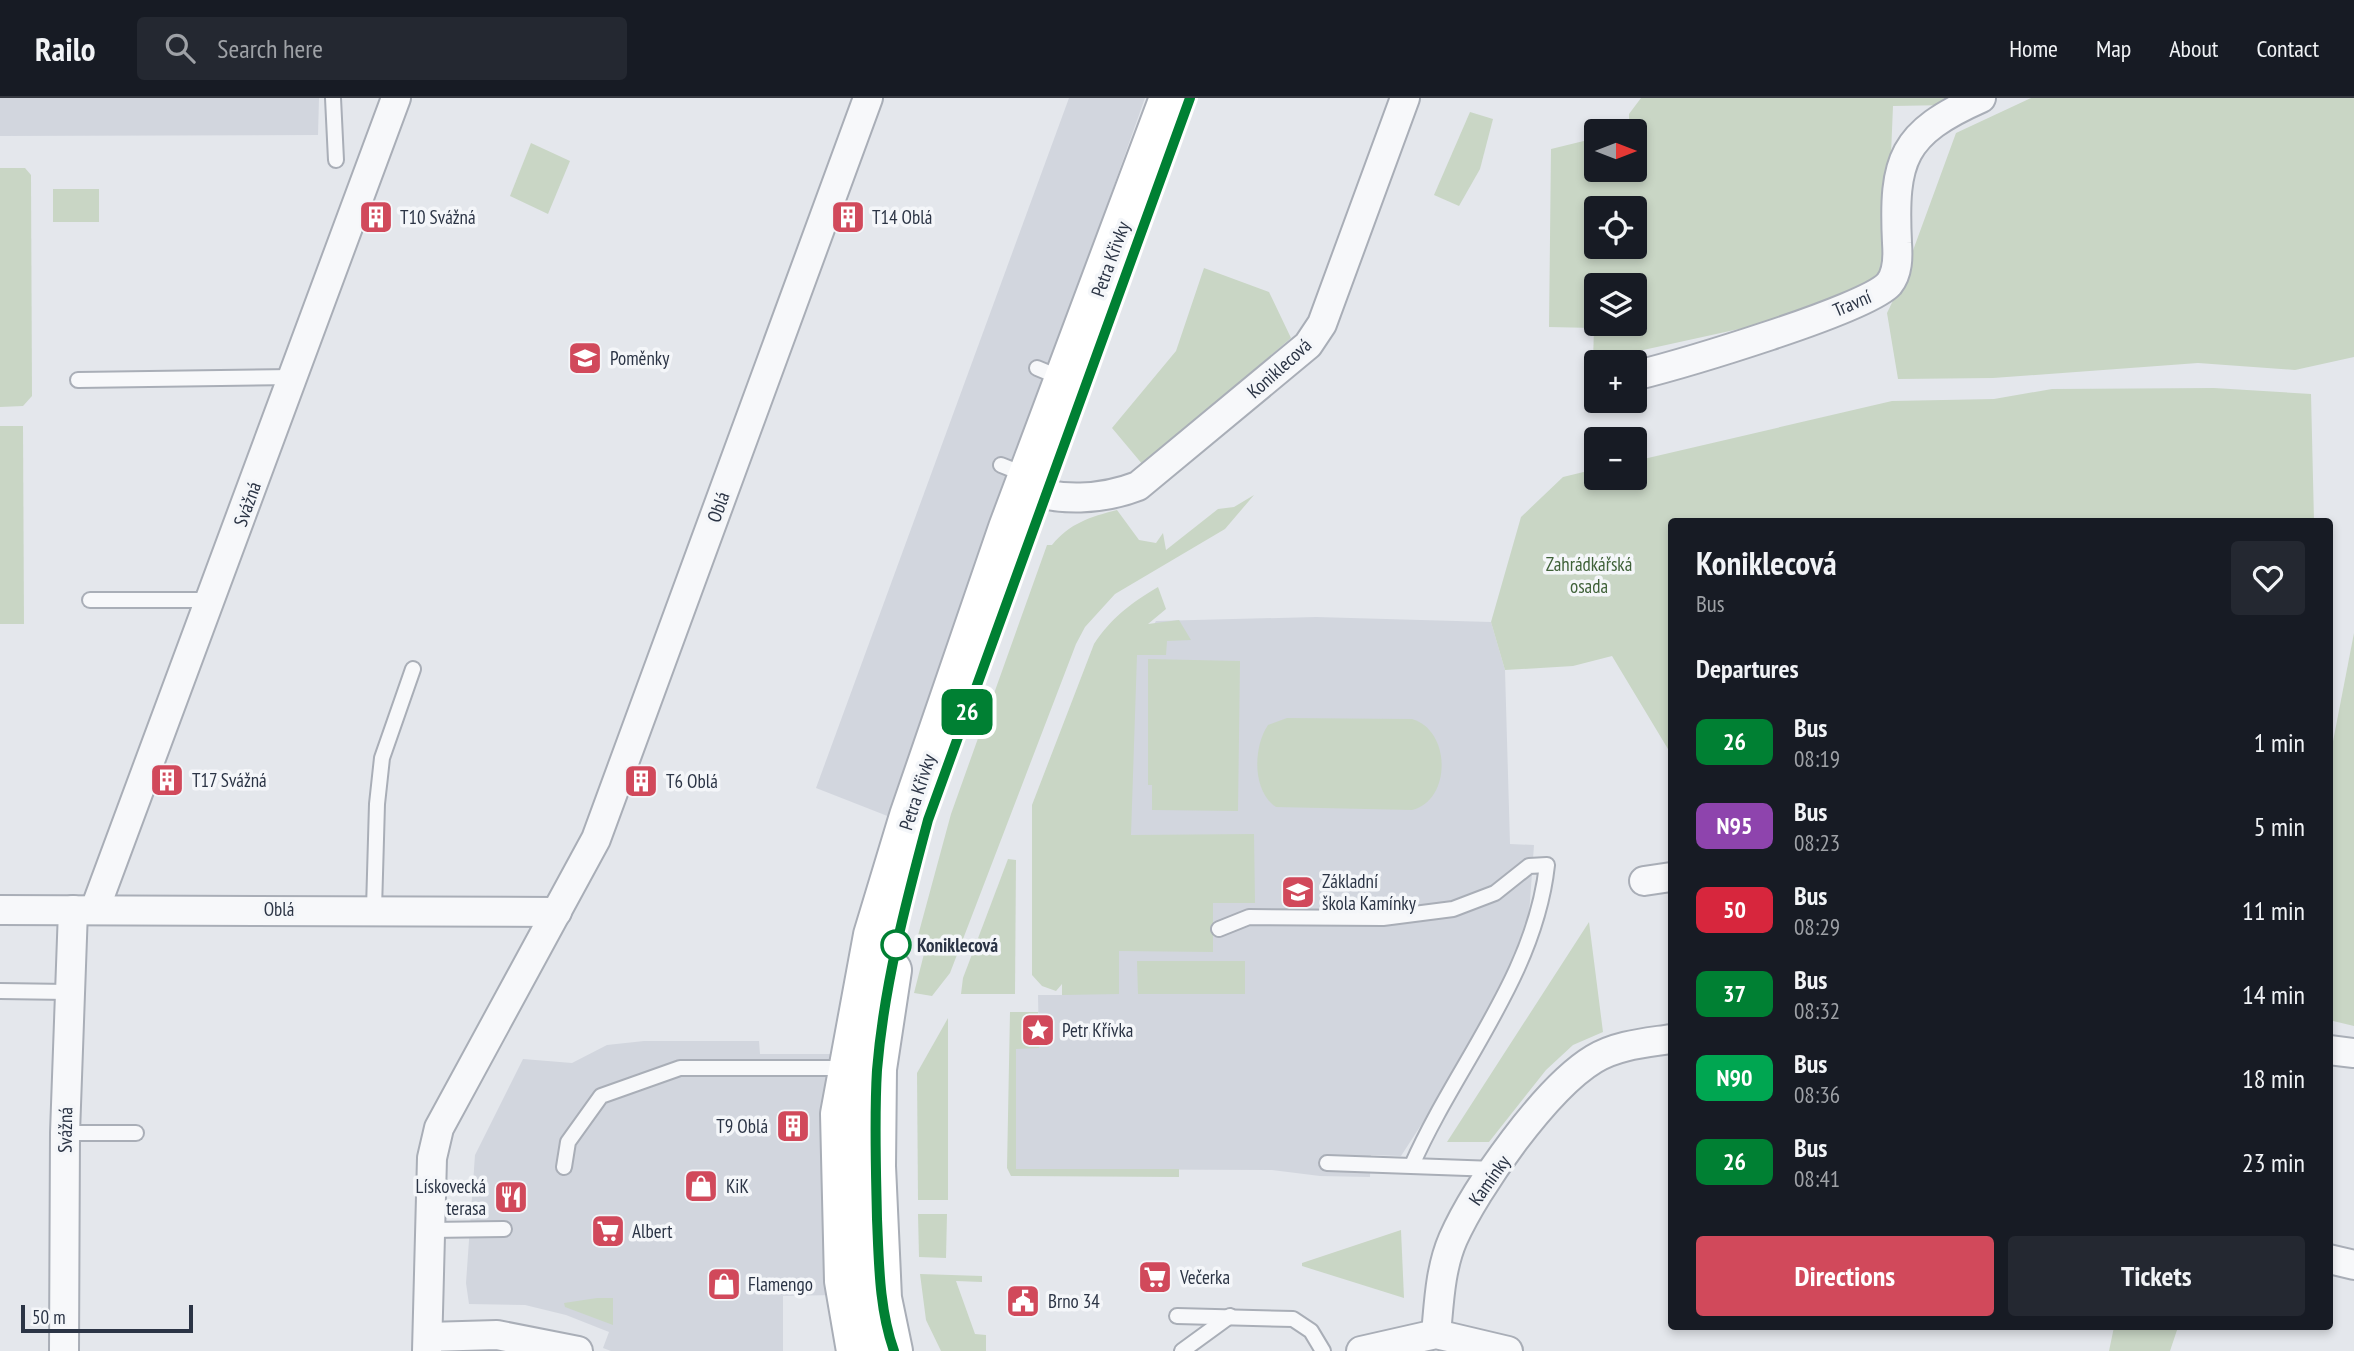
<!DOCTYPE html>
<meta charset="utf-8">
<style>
:root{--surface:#171b24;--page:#242831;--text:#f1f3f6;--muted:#9ea1a6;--line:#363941;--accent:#d1495b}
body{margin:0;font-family:"PT Sans Narrow",sans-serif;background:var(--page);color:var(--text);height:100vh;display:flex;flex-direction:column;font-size:26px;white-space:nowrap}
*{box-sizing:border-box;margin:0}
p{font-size:23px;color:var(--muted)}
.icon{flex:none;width:38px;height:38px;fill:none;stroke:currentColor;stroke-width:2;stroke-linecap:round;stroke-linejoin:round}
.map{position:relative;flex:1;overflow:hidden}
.sheet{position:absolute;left:1668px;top:420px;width:665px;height:812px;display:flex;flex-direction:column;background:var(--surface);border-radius:7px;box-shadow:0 4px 10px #0003}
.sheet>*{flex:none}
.badge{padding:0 14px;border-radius:10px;font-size:24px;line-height:46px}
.needle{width:46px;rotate:90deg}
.fabs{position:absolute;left:1584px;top:21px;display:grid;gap:14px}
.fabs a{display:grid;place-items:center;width:63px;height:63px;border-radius:7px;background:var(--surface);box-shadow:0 4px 10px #0003;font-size:35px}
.scale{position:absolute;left:21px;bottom:18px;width:172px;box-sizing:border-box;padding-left:7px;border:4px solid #2b3445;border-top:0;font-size:19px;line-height:24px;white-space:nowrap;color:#2b3445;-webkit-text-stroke:5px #f4f6f9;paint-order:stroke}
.map>.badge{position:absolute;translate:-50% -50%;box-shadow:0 0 0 4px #fff}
h2{padding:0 28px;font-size:26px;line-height:63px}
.round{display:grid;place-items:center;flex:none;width:74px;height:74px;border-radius:7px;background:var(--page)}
.overview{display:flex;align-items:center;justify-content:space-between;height:119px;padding:0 28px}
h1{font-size:33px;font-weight:800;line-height:52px}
.primary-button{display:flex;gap:14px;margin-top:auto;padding:14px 28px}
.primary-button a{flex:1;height:80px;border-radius:7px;background:var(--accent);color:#fff;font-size:28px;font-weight:800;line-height:80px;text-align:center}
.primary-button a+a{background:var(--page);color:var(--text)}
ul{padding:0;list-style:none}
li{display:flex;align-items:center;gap:21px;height:84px;padding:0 28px}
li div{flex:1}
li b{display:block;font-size:26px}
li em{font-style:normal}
li .badge{min-width:77px;font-weight:700;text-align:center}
header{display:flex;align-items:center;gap:42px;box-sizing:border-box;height:98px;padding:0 35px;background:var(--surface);border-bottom:2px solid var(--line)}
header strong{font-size:33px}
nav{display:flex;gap:38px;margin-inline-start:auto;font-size:24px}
.search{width:490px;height:63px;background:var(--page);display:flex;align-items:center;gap:18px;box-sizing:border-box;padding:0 24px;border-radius:7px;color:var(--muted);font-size:26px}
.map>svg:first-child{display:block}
.built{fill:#d2d6de}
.green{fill:#c9d6c5;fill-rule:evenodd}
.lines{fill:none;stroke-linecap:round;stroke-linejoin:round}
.lane-casing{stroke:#a9aeb7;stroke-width:18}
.street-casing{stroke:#a9aeb7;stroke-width:32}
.secondary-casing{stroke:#a9aeb7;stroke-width:42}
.lane{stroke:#f7f8fa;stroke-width:14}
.street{stroke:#f7f8fa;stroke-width:28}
.secondary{stroke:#fff;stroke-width:38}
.line-casing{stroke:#fff;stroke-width:16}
.line{stroke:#008033;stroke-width:10}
.stop-dot{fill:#fff;stroke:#008033;stroke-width:3.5}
.labels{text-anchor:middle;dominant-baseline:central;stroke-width:7;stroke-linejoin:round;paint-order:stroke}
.poi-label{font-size:19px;fill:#2b3445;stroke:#f4f6f9;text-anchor:start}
.street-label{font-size:19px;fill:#2b3445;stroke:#f4f6f9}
.park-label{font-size:19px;fill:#3f6138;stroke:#f4f6f9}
.stop-label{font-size:19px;font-weight:bold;fill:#2b3445;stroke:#f4f6f9;text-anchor:start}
</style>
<header>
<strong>Railo</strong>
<div class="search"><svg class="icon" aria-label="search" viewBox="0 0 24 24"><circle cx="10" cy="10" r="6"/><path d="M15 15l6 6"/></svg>Search here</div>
<nav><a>Home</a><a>Map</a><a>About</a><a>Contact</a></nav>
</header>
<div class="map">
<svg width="2354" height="1253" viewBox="0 0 2354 1253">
<rect width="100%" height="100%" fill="#e4e7ec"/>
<g class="built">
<polygon points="0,0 319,0 318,37 0,38"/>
<polygon points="1069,0 1145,0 890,719 816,690"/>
<polygon points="1316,519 1491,524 1505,572 1510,746 1534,747 1528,831 1478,939 1401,1058 1371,1057 1370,1079 1320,1078 1272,1072 1016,1071 1016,950 1039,950 1038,897 1062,897 1062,821 1099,614 1156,523"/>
<polygon points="644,943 759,943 760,956 832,956 835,1197 783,1198 783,1253 611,1253 603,1250 609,1234 566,1217 525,1207 469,1206 466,1185 475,1057 523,961 572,965 607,947"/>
</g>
<g class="green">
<path d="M1641 0H1966L1950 7 1893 8 1886 178 1789 220 1593 263 1594 230 1549 229 1551 51 1596 40V76H1629V72H1634V33H1629V16ZM1596 110H1634V149H1596ZM1596 187H1634V226H1596Z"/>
<polygon points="2031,0 2354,0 2354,259 2295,272 2198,265 1993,280 1898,281 1887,215 1900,188 1956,35"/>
<polygon points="1470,14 1493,21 1480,71 1459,108 1434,97"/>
<polygon points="531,45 570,63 548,116 510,98"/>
<polygon points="0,70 25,70 31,77 32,298 23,308 0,309"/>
<rect x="53" y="91" width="46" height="33"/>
<polygon points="1204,170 1269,194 1291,240 1143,367 1112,330 1176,253"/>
<polygon points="2214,290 2311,296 2314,423 1671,424 1671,656 1612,558 1573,568 1505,572 1491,524 1521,419 1563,379 1596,371 1596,380 1634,380 1635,363 1892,303 1994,301 2052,291"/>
<polygon points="0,328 23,328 24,526 0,526"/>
<path d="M1254 397 1225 431 1115 496 1085 529 1076 546 950 875 932 898 914 895 926 848 916 845 951 716 1047 447H1052C1070 425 1090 419 1117 412L1139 442 1156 445 1163 435 1166 452 1218 411 1234 409Z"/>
<path d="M1158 489 1166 511 1148 526 1179 522 1191 542 1167 543 1166 557H1137L1131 737 1254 736 1255 805H1213V854L1119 853V896L1062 897V886L1056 893 1042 888 1032 877V707L1094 546C1111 520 1131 505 1158 489Z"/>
<polygon points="2354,535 2354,928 2329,922 2329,664"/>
<polygon points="1148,561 1240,563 1238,713 1152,712 1152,687 1148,687"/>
<path d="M1287 620 1412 621C1451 632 1452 702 1412 712L1276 709C1252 693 1253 649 1268 627Z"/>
<polygon points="1008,761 1016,762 1015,896 961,896 963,880"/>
<polygon points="1589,824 1603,934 1573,947 1546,972 1489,1044 1447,1044"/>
<polygon points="1137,863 1245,863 1245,896 1138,896"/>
<polygon points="1010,914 1038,914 1039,950 1016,951 1016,1071 1179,1071 1179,1079 1011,1078 1007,1070"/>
<polygon points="948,920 948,1102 918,1102 917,975"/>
<polygon points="918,1116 947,1116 946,1160 919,1159"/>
<polygon points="1401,1132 1404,1200 1302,1168 1302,1165"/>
<polygon points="920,1176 982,1178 982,1184 956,1183 975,1236 986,1237 986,1253 941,1253 926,1222"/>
<polygon points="597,1200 613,1200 613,1227 565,1209 564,1205"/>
<polygon points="2114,1229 2114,1228 2178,1229 2170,1253 2109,1253"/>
</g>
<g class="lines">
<g class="lane-casing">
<g id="lane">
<polyline points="333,0 336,62"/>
<polyline points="1037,270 1061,280"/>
<polyline points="78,282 294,279"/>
<polyline points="1001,367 1026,377"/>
<polyline points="90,502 211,502"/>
<polyline points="374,811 377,706 382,660 413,571"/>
<path d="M1219 831 1249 819 1383 820 1453 811 1495 795 1529 768 1547 767C1535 878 1456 967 1412 1067"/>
<polyline points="0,893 68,894"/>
<polyline points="65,1035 136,1035"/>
<polyline points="1327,1065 1495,1071"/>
<polyline points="564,1069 568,1044 601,998 680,970 848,970"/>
<polyline points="430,1132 504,1131"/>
<polyline points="1177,1218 1293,1221 1311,1233 1323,1253"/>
<polyline points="1182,1253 1230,1218"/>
</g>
</g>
<g class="street-casing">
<g id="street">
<path d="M1634 278C1678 267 1866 212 1889 186 1898 175 1898 159 1897 145 1893 61 1902 35 1981 0"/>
<path d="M1023 390C1059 404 1102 402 1138 388L1308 247 1322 226 1405 0"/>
<polyline points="1644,783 1671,779"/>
<polyline points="95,811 396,0"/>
<polyline points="0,812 557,814"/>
<polyline points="2329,952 2354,955"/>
<polyline points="2329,1161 2354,1167"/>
<path d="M1436 1236C1439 1205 1440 1171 1453 1141 1476 1089 1546 990 1594 961 1617 947 1645 945 1671 941"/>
<polyline points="428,1239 497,1237 578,1253"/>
<polyline points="64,1253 65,1035 73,812"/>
<polyline points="427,1253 432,1060 439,1030 596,741 868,0"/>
<polyline points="1361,1253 1436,1236 1508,1253"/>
</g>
</g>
<g class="secondary-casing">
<g id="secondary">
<polyline points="892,872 877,971 876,1068 882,1200 893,1253"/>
<polyline points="856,1253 844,1183 840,1016 873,837 909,718 1008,430 1169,0"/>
</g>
</g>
<use href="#lane" class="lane"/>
<use href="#street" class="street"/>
<use href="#secondary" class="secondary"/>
</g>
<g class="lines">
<g class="line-casing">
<path id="line" d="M894 1253C879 1211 879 1165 877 1121 876 1072 874 1021 877 972 884 887 906 804 928 722L1190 0"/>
</g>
<use href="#line" class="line"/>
</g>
<defs>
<g id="building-square" transform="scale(1.75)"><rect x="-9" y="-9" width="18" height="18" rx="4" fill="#d1495b" stroke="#f4f6f9"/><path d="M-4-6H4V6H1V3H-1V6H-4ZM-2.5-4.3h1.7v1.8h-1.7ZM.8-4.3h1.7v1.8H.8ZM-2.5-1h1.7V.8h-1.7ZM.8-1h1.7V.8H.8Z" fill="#fff"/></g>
<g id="school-square" transform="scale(1.75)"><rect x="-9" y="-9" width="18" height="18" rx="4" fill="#d1495b" stroke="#f4f6f9"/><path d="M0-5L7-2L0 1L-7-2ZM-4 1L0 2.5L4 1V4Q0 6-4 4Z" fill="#fff"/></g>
<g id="sight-square" transform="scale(1.75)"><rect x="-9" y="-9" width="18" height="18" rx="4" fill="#d1495b" stroke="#f4f6f9"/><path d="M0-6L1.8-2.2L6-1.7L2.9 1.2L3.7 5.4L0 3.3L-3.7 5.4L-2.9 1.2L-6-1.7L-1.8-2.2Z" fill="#fff"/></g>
<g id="shop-square" transform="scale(1.75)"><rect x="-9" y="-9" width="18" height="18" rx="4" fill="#d1495b" stroke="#f4f6f9"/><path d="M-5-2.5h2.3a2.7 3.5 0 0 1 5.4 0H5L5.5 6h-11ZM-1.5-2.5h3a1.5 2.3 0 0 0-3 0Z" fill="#fff"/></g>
<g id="restaurant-square" transform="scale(1.75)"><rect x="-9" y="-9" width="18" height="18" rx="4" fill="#d1495b" stroke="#f4f6f9"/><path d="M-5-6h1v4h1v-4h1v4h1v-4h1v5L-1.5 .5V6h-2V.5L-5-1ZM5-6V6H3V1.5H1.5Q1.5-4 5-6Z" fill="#fff"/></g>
<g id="supermarket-square" transform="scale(1.75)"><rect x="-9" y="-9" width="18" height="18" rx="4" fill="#d1495b" stroke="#f4f6f9"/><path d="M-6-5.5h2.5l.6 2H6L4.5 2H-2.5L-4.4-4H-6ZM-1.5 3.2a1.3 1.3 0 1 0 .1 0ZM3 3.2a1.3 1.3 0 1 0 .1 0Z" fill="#fff"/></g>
<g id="civic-square" transform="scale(1.75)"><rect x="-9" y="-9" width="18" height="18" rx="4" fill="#d1495b" stroke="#f4f6f9"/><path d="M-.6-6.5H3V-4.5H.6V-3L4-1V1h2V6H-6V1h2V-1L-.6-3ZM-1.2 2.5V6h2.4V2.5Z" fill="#fff"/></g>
</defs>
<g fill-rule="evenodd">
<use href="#building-square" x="376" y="119"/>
<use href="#building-square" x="848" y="119"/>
<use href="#school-square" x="585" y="260"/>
<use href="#building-square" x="167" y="682"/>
<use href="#building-square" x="641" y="683"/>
<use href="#school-square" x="1298" y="794"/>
<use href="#sight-square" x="1038" y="932"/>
<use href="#building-square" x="793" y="1028"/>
<use href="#shop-square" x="701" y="1088"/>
<use href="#restaurant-square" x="511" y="1099"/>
<use href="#supermarket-square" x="608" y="1133"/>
<use href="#supermarket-square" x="1155" y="1179"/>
<use href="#shop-square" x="724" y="1186"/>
<use href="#civic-square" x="1023" y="1203"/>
</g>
<circle class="stop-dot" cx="896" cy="847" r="14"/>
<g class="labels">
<g class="poi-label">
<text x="400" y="119">T10 Svážná</text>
<text x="872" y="119">T14 Oblá</text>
<text x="610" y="260">Poměnky</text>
<text x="192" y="682">T17 Svážná</text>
<text x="666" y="683">T6 Oblá</text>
<text x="1322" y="783">Základní<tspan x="1322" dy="22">škola Kamínky</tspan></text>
<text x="1062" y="932">Petr Křívka</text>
<text x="768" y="1028" text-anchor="end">T9 Oblá</text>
<text x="486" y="1088" text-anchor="end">Lískovecká<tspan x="486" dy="22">terasa</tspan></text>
<text x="726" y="1088">KiK</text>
<text x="632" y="1133">Albert</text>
<text x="1180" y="1179">Večerka</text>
<text x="748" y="1186">Flamengo</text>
<text x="1048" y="1203">Brno 34</text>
</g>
<g class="street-label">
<text transform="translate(1110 161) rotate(-70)">Petra Křivky</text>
<text transform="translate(1852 205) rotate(-23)">Travní</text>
<text transform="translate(1279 270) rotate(-42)">Koniklecová</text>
<text transform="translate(247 406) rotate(-70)">Svážná</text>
<text transform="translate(718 409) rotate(-70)">Oblá</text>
<text transform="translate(917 694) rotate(-72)">Petra Křivky</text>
<text x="279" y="811">Oblá</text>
<text transform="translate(65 1032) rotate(-89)">Svážná</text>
<text transform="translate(1489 1082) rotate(-55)">Kamínky</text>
</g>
<g class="park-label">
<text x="1589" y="466">Zahrádkářská<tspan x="1589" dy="22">osada</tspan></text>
</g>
<g class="stop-label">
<text x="917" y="847">Koniklecová</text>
</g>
</g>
</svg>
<div class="fabs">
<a><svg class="needle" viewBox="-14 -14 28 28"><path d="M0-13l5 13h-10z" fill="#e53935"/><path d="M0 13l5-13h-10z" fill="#9ea1a6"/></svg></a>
<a><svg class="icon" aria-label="locate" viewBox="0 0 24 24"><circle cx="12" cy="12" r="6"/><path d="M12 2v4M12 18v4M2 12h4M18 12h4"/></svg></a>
<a><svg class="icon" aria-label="layers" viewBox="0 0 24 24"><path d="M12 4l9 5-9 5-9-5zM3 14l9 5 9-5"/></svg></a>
<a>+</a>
<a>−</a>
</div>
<div class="scale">50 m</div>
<b class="badge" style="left:967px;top:614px;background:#008033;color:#fff">26</b>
<section class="sheet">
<div class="overview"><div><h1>Koniklecová</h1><p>Bus</p></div><a class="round"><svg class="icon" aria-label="heart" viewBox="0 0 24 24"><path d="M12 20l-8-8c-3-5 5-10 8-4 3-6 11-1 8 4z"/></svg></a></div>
<h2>Departures</h2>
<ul>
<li><span class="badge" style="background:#008033;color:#fff">26</span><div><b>Bus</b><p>08:19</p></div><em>1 min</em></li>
<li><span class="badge" style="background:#8e44ad;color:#fff">N95</span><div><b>Bus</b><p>08:23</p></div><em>5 min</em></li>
<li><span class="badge" style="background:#d7263d;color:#fff">50</span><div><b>Bus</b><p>08:29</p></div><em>11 min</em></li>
<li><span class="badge" style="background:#008033;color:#fff">37</span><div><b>Bus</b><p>08:32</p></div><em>14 min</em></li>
<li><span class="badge" style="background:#00a651;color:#fff">N90</span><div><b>Bus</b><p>08:36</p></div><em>18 min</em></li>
<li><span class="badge" style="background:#008033;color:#fff">26</span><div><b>Bus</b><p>08:41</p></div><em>23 min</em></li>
</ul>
<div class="primary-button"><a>Directions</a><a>Tickets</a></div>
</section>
</div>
